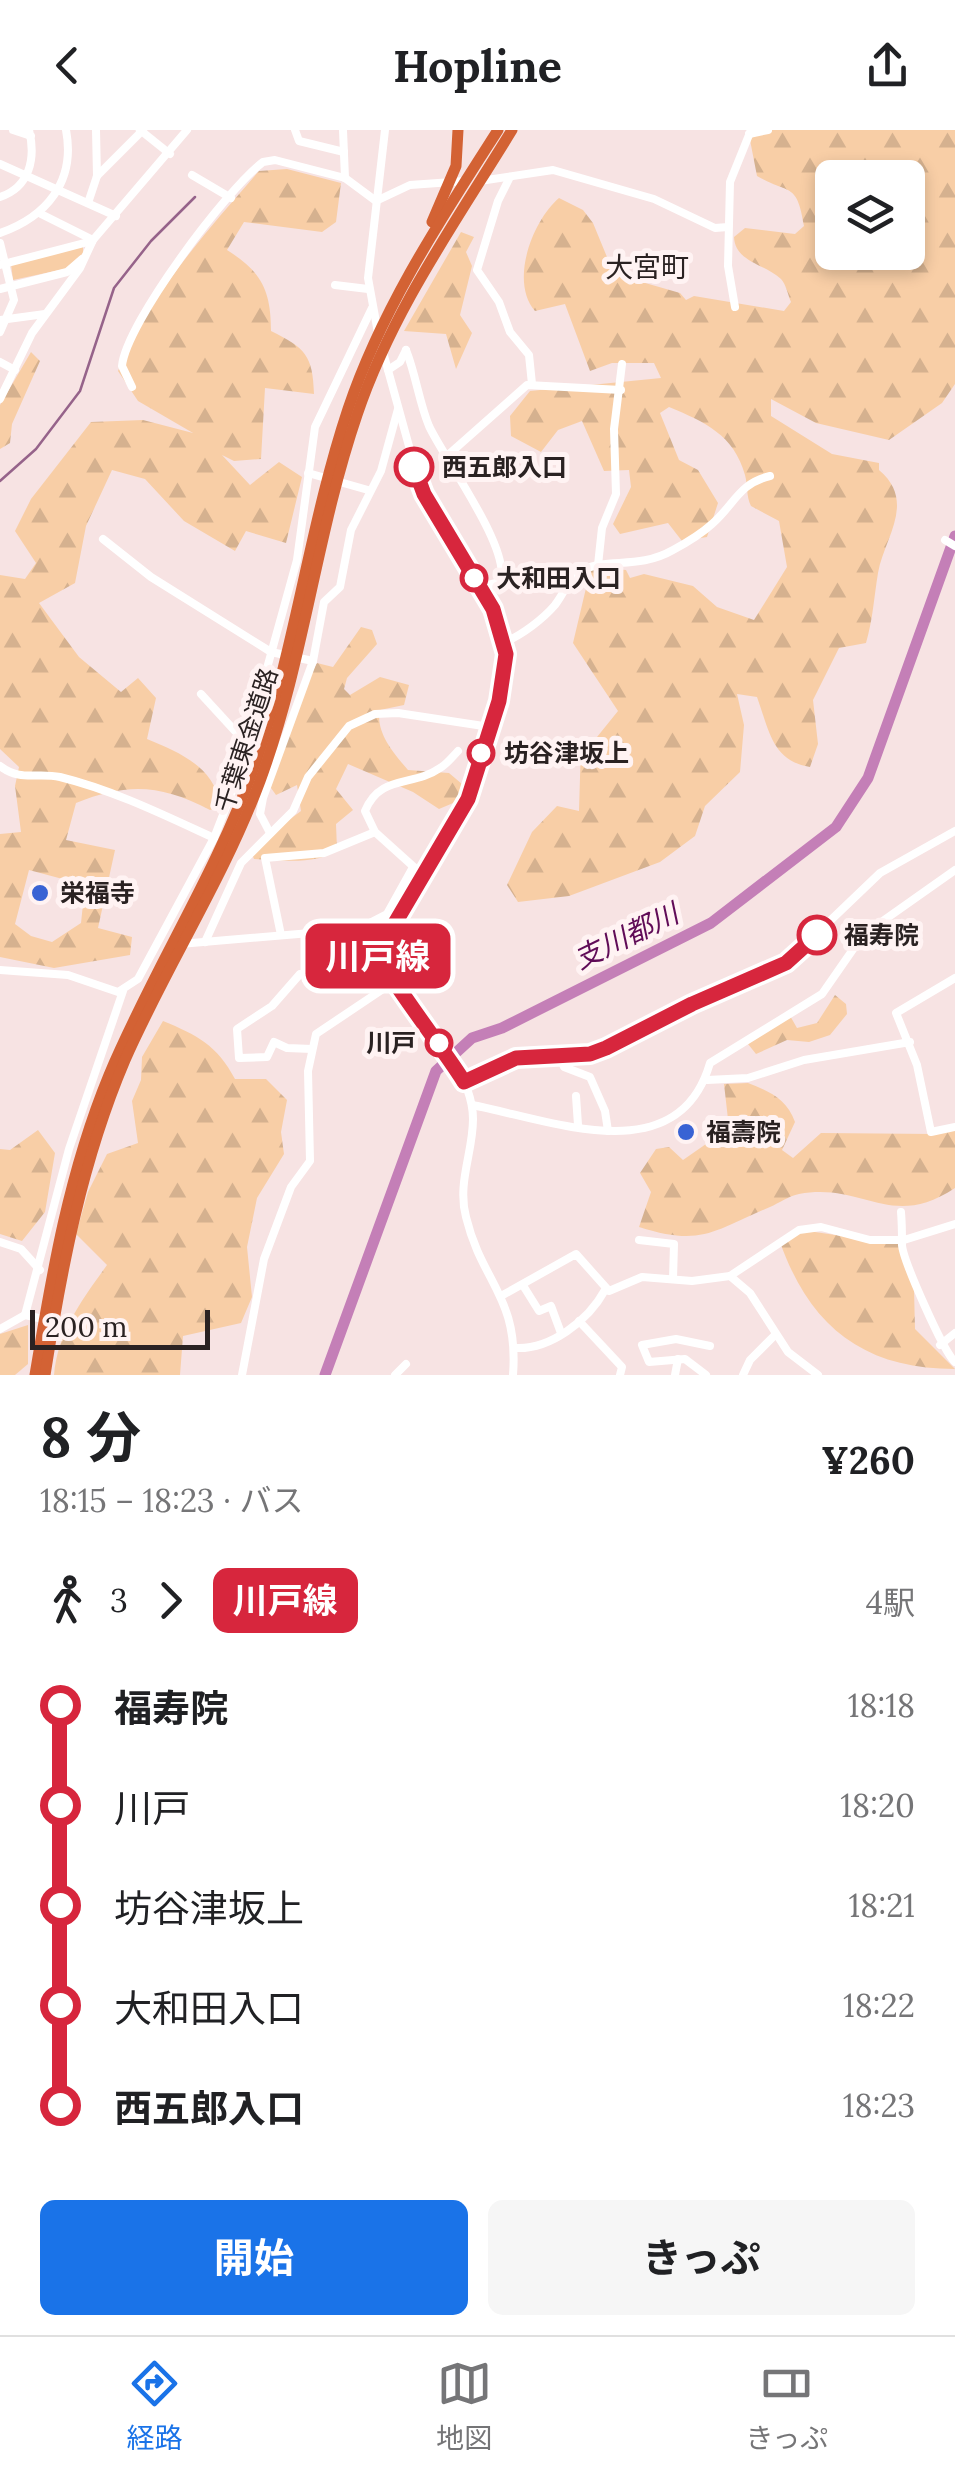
<!DOCTYPE html>
<html lang="ja">
<meta charset="utf-8">
<style>
:root{--surface:#fff;--page:#f6f6f6;--text:#202124;--muted:#757577;--line:#e0e0e0;--accent:#1a73e8}
body{margin:0;font-family:Lora,"Noto Sans JP",serif;background:var(--page);color:var(--text);height:100vh;display:flex;flex-direction:column;font-size:38px;white-space:nowrap}
*{box-sizing:border-box;margin:0}
p{font-size:32px;color:var(--muted)}
.icon{flex:none;width:55px;height:55px;fill:none;stroke:currentColor;stroke-width:2;stroke-linecap:round;stroke-linejoin:round}
.map{position:relative;height:1245px;overflow:hidden}
.sheet{display:flex;flex-direction:column;background:var(--surface);flex:1}
.sheet>*{flex:none}
.badge{padding:0 20px;border-radius:15px;font-size:35px;line-height:65px}
.fabs{position:absolute;left:815px;top:30px;display:grid;gap:20px}
.fabs a{display:grid;place-items:center;width:110px;height:110px;border-radius:15px;background:var(--surface);box-shadow:0 5px 15px #0003;font-size:50px}
.scale{position:absolute;left:30px;bottom:25px;width:180px;box-sizing:border-box;padding-left:10px;border:5px solid #2a2222;border-top:0;font-size:28px;line-height:35px;white-space:nowrap;color:#2a2222;-webkit-text-stroke:8px #fff3f3;paint-order:stroke}
.map>.badge{position:absolute;translate:-50% -50%;box-shadow:0 0 0 5px #fff}
.legs{display:flex;align-items:center;gap:15px;height:110px;padding:0 40px;font-size:32px}
.legs p{margin-inline-start:auto}
.overview{display:flex;align-items:center;justify-content:space-between;height:170px;padding:0 40px}
h1{font-size:55px;font-weight:700;line-height:75px}
.button{display:flex;gap:20px;margin-top:auto;padding:20px 40px}
.button a{flex:1;height:115px;border-radius:15px;background:var(--accent);color:#fff;font-size:40px;font-weight:700;line-height:115px;text-align:center}
.button a+a{background:var(--page);color:var(--text)}
ul{padding:0 40px;list-style:none}
li{display:flex;align-items:center;gap:35px;height:100px;font-size:38px}
li i{display:grid;place-items:center;width:15px;height:100%;margin:0 12px;background:currentColor}
li i::after{content:'';width:25px;height:25px;margin:-12px;border:8px solid;border-radius:50%;background:var(--surface)}
li p{margin-inline-start:auto}
li:first-child i{background:linear-gradient(#0000 50%,currentColor 0)}
li:last-child i{background:linear-gradient(currentColor 50%,#0000 0)}
header{display:flex;justify-content:space-between;align-items:center;height:130px;padding:0 40px;background:var(--surface);font-size:45px;font-weight:700}
.tabs{display:flex;justify-content:space-around;align-items:center;height:140px;border-top:2px solid var(--line);background:var(--surface);font-size:28px;color:var(--muted)}
.tabs a{display:grid;justify-items:center;gap:5px}
.tabs .current{color:var(--accent)}
.map>svg:first-child{display:block}
.green{fill:#f8cea6}
.forest{fill:url(#forest-firs);fill-rule:evenodd}
.lines{fill:none;stroke-linecap:round;stroke-linejoin:round}
.stream{stroke:#96638a;stroke-width:2.5}
.river{stroke:#c47fb7;stroke-width:11}
.minor{stroke:#fff;stroke-width:8}
.highway{stroke:#d36234;stroke-width:11}
.line-1-casing{stroke:#fff;stroke-width:22}
.line-1{stroke:#d7263d;stroke-width:15}
.stop-1-dot{fill:#fff;stroke:#d7263d;stroke-width:5}
.poi-dot{fill:#3963d4;stroke:#fff3f3;stroke-width:4}
.labels{text-anchor:middle;dominant-baseline:central;stroke-width:10;stroke-linejoin:round;paint-order:stroke}
.stop-label{font-size:25px;font-weight:bold;fill:#2a2222;stroke:#fff3f3;text-anchor:start}
.street-label{font-size:25px;fill:#2a2222;stroke:#fff3f3}
.poi-label{font-size:25px;font-weight:bold;fill:#2a2222;stroke:#fff3f3;text-anchor:start}
.neighbourhood-label{font-size:28px;fill:#2a2222;stroke:#fff3f3}
.water-label{font-size:28px;font-style:italic;fill:#600b57;stroke:#fff3f3}
</style>
<header><svg class="icon" aria-label="back" viewBox="0 0 24 24"><path d="M15 5l-7 7 7 7"/></svg>Hopline<svg class="icon" aria-label="share" viewBox="0 0 24 24"><path d="M12 15V3M7 8l5-5 5 5M5 13v7h14v-7"/></svg></header>
<div class="map">
<svg width="955" height="1245" viewBox="0 0 955 1245">
<defs>
<pattern id="forest-firs" width="22" height="20" patternUnits="userSpaceOnUse" patternTransform="scale(2.5)"><rect width="22" height="20" fill="#f8cea6"/><path d="M5 1l3.5 6h-7zM16 11l3.5 6h-7z" fill="#d5b18f"/></pattern>
</defs>
<rect width="100%" height="100%" fill="#f7e3e3"/>
<polygon class="green" points="83,115 83,123 69,138 13,150 11,134"/>
<g class="forest">
<path d="M756 0H955V254L942 273 889 310 816 293 771 269V286L832 324 879 333V340C917 372 884 408 878 443 874 467 873 489 866 513L839 518 813 570 818 614 810 637C772 631 769 600 757 567L737 564 744 595 740 642 705 676 695 706 660 732 569 766 518 772 507 755 532 702 557 676 579 681 581 614 597 607 618 581 573 513 591 437 626 440 630 448 644 444 693 456 717 477 754 490 787 437 779 391 751 376C746 366 748 356 745 345 734 305 705 292 669 277L660 283 679 330 698 340 718 373 707 407 682 411 668 393 620 404 613 394 631 357 629 340 604 341 582 291 558 300 541 322 511 306 510 286 530 261 661 248 654 233H612L590 241 565 174 535 181C509 151 533 90 559 68L583 80 593 93 614 144 680 163 686 170 694 166 784 181 791 172C788 165 786 154 781 149 765 134 735 132 734 107L745 98 795 104 804 96C797 51 789 65 757 46L750 10ZM832 48H908V122H832Z"/>
<path d="M287 39 341 53 336 92 322 102 244 92 227 120C262 142 271 161 271 201 305 218 313 225 314 264L265 258 261 329 234 331 222 325 250 355 279 332 302 347 286 413 246 401 235 421 184 391 145 349 112 340 86 396 75 453 39 473 79 527 121 562 138 548 156 568 147 609C181 623 214 637 221 676L210 680C160 654 127 653 76 673L66 710 115 720 98 798 132 807 130 825 54 838 0 827V704L21 702 15 656 19 637 0 619V445L25 449 36 433 15 401 31 369 91 292 143 290 193 303 138 271 118 241C150 164 205 103 259 41ZM29 740 85 755 81 793 52 812 31 806 15 794Z"/>
<polygon points="461,102 474,107 466,122 472,136 460,185 472,203 456,239 446,204 404,201"/>
<polygon points="31,222 40,231 12,294 10,313 0,319 0,275"/>
<path d="M361 497 372 500 377 514 347 548 344 559 350 565 380 547 409 555 404 575 380 580C375 602 394 624 408 640L449 643 462 654 458 671 439 679 413 662 348 634 336 659 353 680 336 694 337 719C319 736 278 730 254 729L250 719 301 681 297 655 276 665 266 651 292 579 317 533 333 537Z"/>
<polygon points="835,865 846,874 847,884 830,905 809,912 787,910 756,924 744,909 789,884 797,898 817,893"/>
<path d="M163 891C197 905 217 915 235 949H266L287 970 281 1002 284 1024 257 1068 247 1117 252 1167 241 1193 183 1206 180 1245H54C58 1201 82 1170 107 1135L76 1104 88 1062 107 1024 138 1013 132 971 141 950 142 927Z"/>
<path d="M748 953C769 961 787 969 795 992L782 1020 793 1028 821 1003 936 1004 955 999V1058C890 1101 864 1052 799 1064 789 1066 779 1073 770 1077 713 1101 702 1117 639 1097L651 1062 640 1043 656 1019 669 1017 683 1030 729 998 724 954Z"/>
<polygon points="38,1000 55,1023 45,1082 22,1111 0,1104 0,1019 10,1020"/>
<path d="M808 1101 898 1114 914 1159 915 1199 955 1239C864 1239 810 1197 780 1112L789 1104Z"/>
<polygon points="28,1195 28,1234 15,1245 0,1245 0,1204"/>
</g>
<g class="lines">
<polyline class="stream" points="0,351 36,319 80,261 114,158 151,111 195,67"/>
<polyline class="river" points="325,1245 436,941 472,908 502,898 711,793 836,697 868,648 955,406"/>
<g class="minor">
<polyline points="13,0 31,6"/>
<polyline points="140,0 170,24"/>
<polyline points="295,0 299,11 344,22"/>
<polyline points="343,0 345,48"/>
<polyline points="749,4 768,0"/>
<polyline points="0,34 116,86"/>
<polyline points="192,45 231,68"/>
<polyline points="97,46 143,0"/>
<polyline points="510,47 498,71 477,140 499,172 510,202 529,225 532,254"/>
<polyline points="480,51 553,40 654,69 715,98 728,97"/>
<path d="M0 67C30 57 36 28 29 0"/>
<polyline points="88,73 97,46 96,0"/>
<polyline points="41,84 93,110"/>
<path d="M0 103C46 87 76 52 66 0"/>
<polyline points="0,113 14,170 0,202"/>
<polyline points="0,135 92,111"/>
<polyline points="335,155 368,159"/>
<polyline points="0,159 67,142 82,129"/>
<polyline points="735,177 728,136 730,52 751,0"/>
<polyline points="0,190 45,184"/>
<polyline points="378,203 368,148 385,0"/>
<path d="M406 220C416 245 419 272 429 296 443 327 513 421 500 452L480 457"/>
<path d="M383 222 420 356 493 479 506 516 499 571 468 669 378 822 380 834C410 874 473 936 473 989 473 1023 457 1053 466 1087 482 1153 519 1167 513 1245"/>
<polyline points="0,232 15,240"/>
<polyline points="388,240 400,232 406,220"/>
<path d="M132 257 122 236C126 193 227 59 263 32L275 30 345 48 376 71 410 55 466 51"/>
<polyline points="0,269 32,203 80,138 93,110 187,0"/>
<polyline points="448,325 527,255 621,260"/>
<polyline points="308,343 368,360"/>
<polyline points="103,409 151,447 271,522 313,531"/>
<polyline points="945,410 955,416"/>
<polyline points="598,435 602,398 616,364 614,299 622,234"/>
<path d="M505 512C522 505 543 489 555 475 565 462 567 450 584 440 607 427 638 440 673 420 686 413 701 404 712 394 734 375 739 353 770 346"/>
<polyline points="201,564 246,613"/>
<path d="M0 636C21 652 36 642 60 647 113 660 164 685 214 708"/>
<polyline points="270,703 260,684 263,668 313,531 324,472 340,457 351,400 381,341 398,279"/>
<path d="M415 738 375 702 365 681C380 644 413 657 440 638 447 634 453 626 458 621"/>
<polyline points="281,805 265,728 324,723 375,702"/>
<polyline points="205,812 241,733 293,681 308,647 349,596 375,584 398,583 490,597"/>
<polyline points="180,814 358,799 387,784 412,739 423,741"/>
<polyline points="0,840 68,845 118,862 138,849 214,708 235,654 297,430 315,297 372,178"/>
<polyline points="955,848 896,883 917,935 931,1002 955,997"/>
<polyline points="312,919 287,918 274,912 267,927 239,928 237,899 272,876 300,844 333,844 379,830"/>
<polyline points="559,925 564,937 590,947 605,981 608,1001"/>
<polyline points="707,950 748,948 804,930 910,912"/>
<polyline points="464,952 515,929 597,921 692,874 786,833 880,743 955,701"/>
<polyline points="576,966 578,995"/>
<path d="M472 975C551 990 678 1043 710 933L822 864 863 805 955 740"/>
<path d="M901 1082C902 1093 902 1104 902 1115 903 1130 943 1221 955 1232"/>
<polyline points="639,1110 674,1114 673,1149"/>
<polyline points="0,1112 21,1119 40,1140"/>
<polyline points="730,1146 799,1100 821,1097 870,1110 904,1110 955,1094"/>
<polyline points="524,1157 539,1181 551,1176 561,1203"/>
<polyline points="501,1166 576,1124 609,1161 642,1147 692,1151 730,1146 750,1163 788,1222 818,1245"/>
<polyline points="25,1185 69,1019 123,861"/>
<polyline points="579,1191 622,1237 620,1245"/>
<polyline points="0,1199 25,1185 70,1195"/>
<polyline points="940,1215 955,1203"/>
<path d="M515 1218C550 1220 588 1191 605 1160"/>
<polyline points="242,1245 264,1129 291,1057 310,1031 308,941 316,904 395,851"/>
<polyline points="395,1245 406,1234"/>
<polyline points="675,1245 678,1229"/>
<polyline points="706,1245 685,1229 649,1232 642,1215 676,1209 710,1216"/>
<polyline points="743,1245 750,1230 775,1205"/>
</g>
<g class="highway">
<polyline points="432,92 456,36 458,0"/>
<path d="M35 1245C52 1142 69 1042 109 945 153 840 216 744 254 637 295 521 309 396 348 279 382 178 441 89 498 0"/>
<path d="M45 1245C62 1137 82 1031 125 930 167 835 224 748 260 651 304 532 316 405 357 285 392 181 455 93 512 0"/>
</g>
</g>
<g class="lines">
<g class="line-1-casing">
<path id="line-1" d="M414 337 424 364 493 479 506 524 499 571 468 669 378 822C379 836 451 929 464 952L516 928 590 924 606 918 692 874 786 833 817 805"/>
</g>
<use href="#line-1" class="line-1"/>
</g>
<g class="stop-1-dot">
<circle cx="414" cy="337" r="18"/>
<circle cx="474" cy="448" r="12"/>
<circle cx="481" cy="623" r="12"/>
<circle cx="817" cy="805" r="18"/>
<circle cx="439" cy="913" r="12"/>
</g>
<g class="poi-dot">
<circle cx="40" cy="763" r="10"/>
<circle cx="686" cy="1002" r="10"/>
</g>
<g class="labels">
<g class="stop-label">
<text x="442" y="337">西五郎入口</text>
<text x="496" y="448">大和田入口</text>
<text x="504" y="623">坊谷津坂上</text>
<text x="844" y="805">福寿院</text>
<text x="416" y="913" text-anchor="end">川戸</text>
</g>
<g class="street-label">
<text transform="translate(246 610) rotate(-72)">千葉東金道路</text>
</g>
<g class="poi-label">
<text x="60" y="763">栄福寺</text>
<text x="706" y="1002">福壽院</text>
</g>
<g class="neighbourhood-label">
<text x="647" y="137">大宮町</text>
</g>
<g class="water-label">
<text transform="translate(626 806) rotate(-26)">支川都川</text>
</g>
</g>
</svg>
<div class="fabs">
<a><svg class="icon" aria-label="layers" viewBox="0 0 24 24"><path d="M12 4l9 5-9 5-9-5zM3 14l9 5 9-5"/></svg></a>
</div>
<div class="scale">200 m</div>
<b class="badge" style="left:378px;top:826px;background:#d7263d;color:#fff">川戸線</b>
</div>
<section class="sheet">
<div class="overview"><div><h1>8 分</h1><p>18:15 – 18:23 · バス</p></div><b>¥260</b></div>
<div class="legs"><svg class="icon" aria-label="walk" viewBox="0 0 24 24"><circle cx="13" cy="4" r="2"/><path d="M13 8l-2 6 4 7M11 14l-3 7M7 12l3-4h3l4 4"/></svg>3<svg class="icon" aria-label="forward" viewBox="0 0 24 24"><path d="M9 5l7 7-7 7"/></svg><b class="badge" style="background:#d7263d;color:#fff">川戸線</b><p>4駅</p></div>
<ul>
<li><i style="color:#d7263d"></i><b>福寿院</b><p>18:18</p></li>
<li><i style="color:#d7263d"></i><span>川戸</span><p>18:20</p></li>
<li><i style="color:#d7263d"></i><span>坊谷津坂上</span><p>18:21</p></li>
<li><i style="color:#d7263d"></i><span>大和田入口</span><p>18:22</p></li>
<li><i style="color:#d7263d"></i><b>西五郎入口</b><p>18:23</p></li>
</ul>
<div class="button"><a>開始</a><a>きっぷ</a></div>
</section>
<nav class="tabs">
<a class="current"><svg class="icon" aria-label="directions" viewBox="0 0 24 24"><path d="M12 3l9 9-9 9-9-9zM9 14v-3h6M13 9l2 2-2 2"/></svg>経路</a>
<a><svg class="icon" aria-label="map" viewBox="0 0 24 24"><path d="M3 6l6-2 6 2 6-2v14l-6 2-6-2-6 2zM9 4v14M15 6v14"/></svg>地図</a>
<a><svg class="icon" aria-label="tickets" viewBox="0 0 24 24"><path d="M3 7h18v10H3zM15 7v10"/></svg>きっぷ</a>
</nav>
